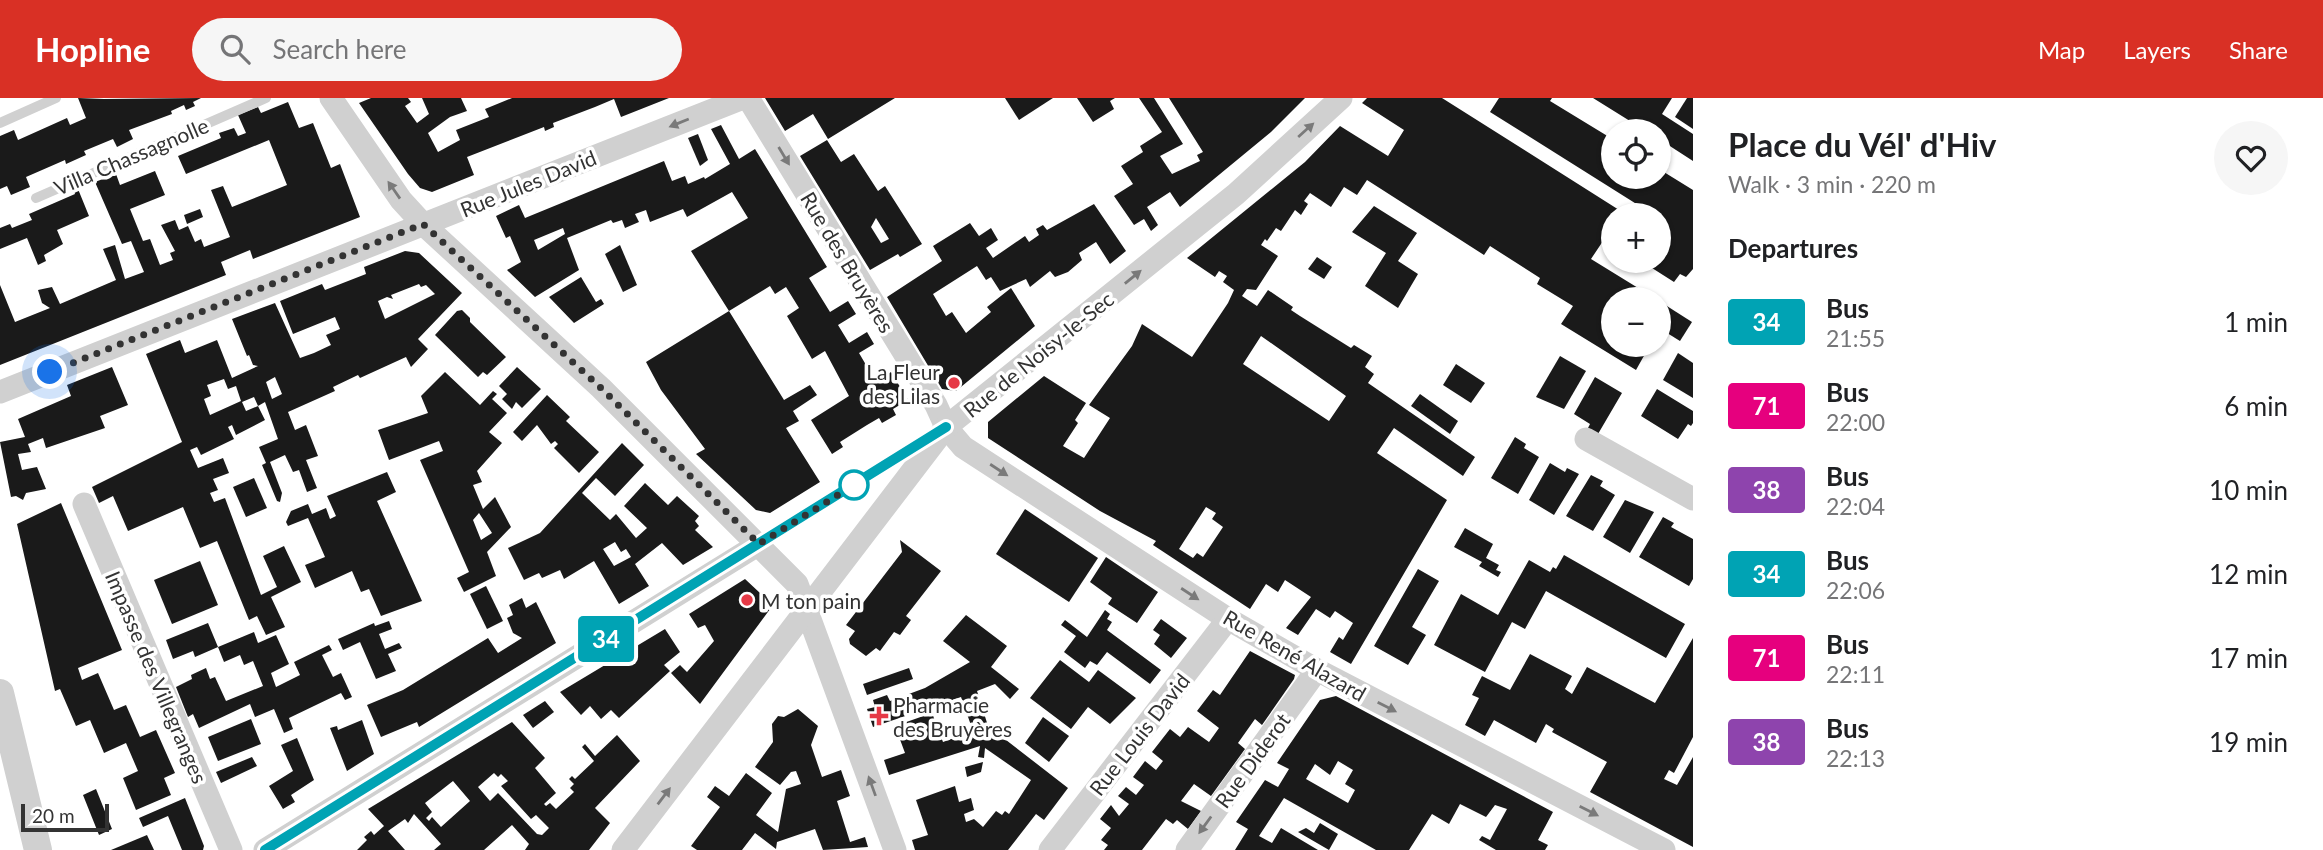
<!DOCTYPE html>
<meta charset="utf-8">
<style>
:root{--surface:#fff;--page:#f6f6f6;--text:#202124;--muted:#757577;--accent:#d93025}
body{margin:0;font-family:Lato,sans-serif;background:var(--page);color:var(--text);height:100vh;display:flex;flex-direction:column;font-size:26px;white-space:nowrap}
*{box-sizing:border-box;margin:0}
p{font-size:23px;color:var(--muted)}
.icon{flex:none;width:38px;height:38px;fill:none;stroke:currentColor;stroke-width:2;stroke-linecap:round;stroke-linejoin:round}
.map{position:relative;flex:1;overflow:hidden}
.sheet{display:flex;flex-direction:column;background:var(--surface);width:630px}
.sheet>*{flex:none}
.badge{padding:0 14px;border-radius:5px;font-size:24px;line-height:46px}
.buttons{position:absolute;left:1601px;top:21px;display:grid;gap:14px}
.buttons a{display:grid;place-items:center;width:70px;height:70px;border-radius:50%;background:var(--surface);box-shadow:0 2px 5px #0004;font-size:35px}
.scale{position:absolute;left:21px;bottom:18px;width:88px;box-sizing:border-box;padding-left:7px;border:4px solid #333;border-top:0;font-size:19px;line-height:24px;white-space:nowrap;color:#333;-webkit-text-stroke:5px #fff;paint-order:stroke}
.you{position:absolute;width:35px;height:35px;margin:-18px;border:5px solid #fff;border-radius:50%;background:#1a73e8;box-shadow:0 0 0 10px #1a73e833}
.map>.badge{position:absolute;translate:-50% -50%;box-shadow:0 0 0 4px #fff}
h2{padding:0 35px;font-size:26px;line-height:63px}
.round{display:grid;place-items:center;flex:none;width:74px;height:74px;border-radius:37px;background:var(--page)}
.head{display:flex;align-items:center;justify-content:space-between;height:119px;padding:0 35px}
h1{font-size:33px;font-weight:700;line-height:52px}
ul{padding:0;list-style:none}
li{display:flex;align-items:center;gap:21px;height:84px;padding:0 35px}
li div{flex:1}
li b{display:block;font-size:26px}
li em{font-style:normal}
li .badge{min-width:77px;font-weight:700;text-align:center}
header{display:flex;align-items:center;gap:42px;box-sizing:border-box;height:98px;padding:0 35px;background:var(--accent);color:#fff}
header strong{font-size:33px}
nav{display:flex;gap:38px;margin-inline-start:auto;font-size:24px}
.search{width:490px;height:63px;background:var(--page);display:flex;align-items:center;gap:18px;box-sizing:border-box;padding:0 24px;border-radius:38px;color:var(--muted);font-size:26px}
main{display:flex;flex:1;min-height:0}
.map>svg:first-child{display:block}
.building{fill:#1a1a1a;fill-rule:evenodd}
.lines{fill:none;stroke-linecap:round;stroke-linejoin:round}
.service{stroke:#d0d0d0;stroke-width:10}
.minor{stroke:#d0d0d0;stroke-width:23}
.tertiary{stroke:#d0d0d0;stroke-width:28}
.oneway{fill:#7a7a7a}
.line-casing{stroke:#fff;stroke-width:16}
.line{stroke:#00a3b4;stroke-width:10}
.walk{stroke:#333;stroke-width:7;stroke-dasharray:0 12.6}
.poi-dot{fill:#e63946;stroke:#fff;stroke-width:2.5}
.stop-dot{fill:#fff;stroke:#00a3b4;stroke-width:3.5}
.labels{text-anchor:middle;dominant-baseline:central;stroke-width:7;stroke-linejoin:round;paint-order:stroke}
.street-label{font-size:21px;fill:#333;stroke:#fff}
.poi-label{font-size:21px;fill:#333;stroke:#fff;text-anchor:start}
</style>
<header>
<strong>Hopline</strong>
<div class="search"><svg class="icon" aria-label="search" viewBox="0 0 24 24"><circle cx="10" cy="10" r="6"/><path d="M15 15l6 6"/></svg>Search here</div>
<nav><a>Map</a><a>Layers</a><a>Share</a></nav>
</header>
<main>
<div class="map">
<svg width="1693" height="752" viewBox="0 0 1693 752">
<rect width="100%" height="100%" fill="#fff"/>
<g class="building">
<polygon points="78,0 104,1 201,0 193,4 195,8 186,12 184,7 171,13 172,16 129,32 133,41 117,49 113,41 84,53 86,57 66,66 65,62 26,79 30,89 11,97 7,88 0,91 0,38 14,32 18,42 67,20 70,27 86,20"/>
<polygon points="371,0 408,0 411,4 405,8 417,25 429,16 422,0 461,0 467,13 450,19 428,35 438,54 460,42 456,32 489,19 485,11 512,0 669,0 621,19 614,1 595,9 553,25 554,29 545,33 544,29 467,59 474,77 432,94 420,90 408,76 359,5"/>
<polygon points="765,0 895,0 828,41 813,16 785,33"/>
<polygon points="1005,0 1053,0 1019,22"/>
<polygon points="1077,0 1115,0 1110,3 1114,11 1093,24"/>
<polygon points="1139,0 1154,0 1183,46 1160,58 1172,76 1200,63 1197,57 1203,54 1169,0 1305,0 1271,34 1180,109 1170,94 1147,109 1158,127 1151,133 1144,121 1134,127 1114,98 1133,86 1121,68 1143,54 1140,48 1162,34"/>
<path d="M1367 0H1442L1627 117H1614V145L1605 140 1591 161 1656 201H1614V247H1650L1636 272 1561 226 1573 208 1537 186 1540 180 1490 148 1484 157 1367 82 1357 97 1344 89 1331 109 1310 95 1304 103 1308 106 1301 117 1295 112 1281 133 1276 130 1267 143 1265 141 1261 147 1278 158 1256 192 1247 191 1242 198 1257 208 1268 192 1293 209 1291 212 1300 218 1351 250 1354 247 1372 258 1365 269 1374 276 1368 285 1475 359 1463 378 1394 330 1377 355 1447 402 1351 566 1330 554 1339 539 1343 542 1353 525 1335 513 1330 520 1316 511 1298 537 1286 530 1311 499 1285 482 1278 494 1266 486 1250 511 1153 447 1156 443 1100 413 988 340V324L1044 278 1086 305 1075 322 1078 325 1063 348 1084 360 1110 320 1089 307 1132 248 1142 226 1192 259 1228 205 1234 192 1223 184 1227 178 1219 173 1215 179 1187 160 1305 64 1340 28 1388 58 1404 32 1362 5ZM1261 238 1346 298 1329 323 1243 266ZM1206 409 1216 415 1212 421 1223 429 1203 459 1197 455 1193 460 1179 451Z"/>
<polygon points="1499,0 1552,0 1550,3 1614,42 1614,79 1659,79 1659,71 1693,92 1693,171 1686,179 1680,176 1674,184 1641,163 1659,163 1659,117 1642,117 1646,112 1490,14"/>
<polygon points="1593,0 1672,0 1662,16 1693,36 1693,63 1659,41 1659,33 1646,33"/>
<polygon points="1687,0 1693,0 1693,31 1675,19"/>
<polygon points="288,4 299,30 313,25 331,70 340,66 360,119 253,161 250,152 221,164 226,177 0,267 0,187 15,224 50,210 42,205 38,192 52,189 60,206 116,182 103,151 115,147 125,181 144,174 131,143 122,146 95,84 116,76 120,87 155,73 165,97 130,111 143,143 150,141 160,167 173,162 170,155 175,153 161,127 175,122 179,132 188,128 195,144 201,141 204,149 230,139 211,92 223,88 232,109 287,87 269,42 186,76 178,58 221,40 219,35 234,30 238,38 246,35 238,17 258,9 261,15"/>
<path d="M721 27 739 61 755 51 827 169 809 180 830 214 848 203 856 216 838 227 849 245 867 234 874 246 859 255 876 284 891 274 908 302 893 311 896 317 882 325 879 320 867 327 840 344 843 349 832 356 811 322 849 298 825 253 812 261 787 218 799 210 786 189 775 196 770 188 729 213 784 302 810 287 817 297 793 313 799 323 786 330 820 384 770 415 756 412 696 356 705 351 661 292 646 264 729 213 691 153 748 120 732 94 687 119 683 111 650 124 646 112 635 116 639 124 625 130 622 122 613 125 611 122 567 140 579 172 535 199 507 172 521 164 510 138 506 140 496 118 519 107 525 120 664 63 672 83 685 78 688 86 704 79 705 81 730 66 711 31ZM563 130 565 136 538 152 534 142Z"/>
<polygon points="698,36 708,62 700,68 688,40"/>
<path d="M827 42 841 64 854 56 878 93 885 88 922 146 900 159 898 156 870 172 800 58ZM876 120 889 141 881 145 871 129Z"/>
<polygon points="78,91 89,118 57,132 63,146 44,157 46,163 38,167 27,140 0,151 0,130 10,126 12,130 32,122 29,116 75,96 74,93"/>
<polygon points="1094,106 1126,153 1110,166 1096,144 1079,155 1082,162 1068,174 1055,179 1050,173 1030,189 1026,181 1000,193 991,179 986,182 977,168 933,196 946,218 952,214 966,235 991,214 987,209 1011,190 1035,228 956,293 942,291 887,199 942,163 933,148 970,125 979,138 991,130 998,142 986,150 993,160 1025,138 1029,144 1039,137 1036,131 1043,127 1047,132"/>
<polygon points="1374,108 1417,135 1398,163 1418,176 1398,210 1365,188 1386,155 1352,134"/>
<polygon points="200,111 203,119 187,126 184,117"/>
<polygon points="620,147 637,187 623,194 605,156"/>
<path d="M405 153 419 155 462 195 418 241 428 251 411 269 406 259 360 280 358 277 333 289 335 293 288 314 295 332 306 327 318 358 306 362 317 390 307 394 299 372 293 374 285 357 270 364 282 395 280 404 277 403 262 367 266 365 259 349 278 341 265 304 258 308 254 299 242 304 246 313 258 308 265 322 236 337 232 327 228 329 234 341 201 357 197 349 190 352 198 370 223 360 229 375 213 381 218 392 210 395 214 404 225 400 261 497 277 489 263 458 284 448 301 484 271 499 285 529 266 537 257 518 249 522 217 443 200 450 183 409 128 433 113 398 99 405 92 389 182 344 146 256 180 242 185 255 217 242 232 280 258 268 253 267 249 257 247 258 232 221 275 205 300 260 314 255 331 247 326 237 340 231 335 219 293 236 280 203 322 186 325 192 366 176 364 169ZM419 186 421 189 426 187 435 196 385 221 378 203 387 199 393 201 391 197ZM275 279 282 296 272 301 266 284ZM224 281 228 291 236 288 241 303 210 317 204 301 211 298 207 287Z"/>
<polygon points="1317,159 1332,169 1324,181 1308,171"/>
<polygon points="581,179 596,204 601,201 604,206 574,225 549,199"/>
<polygon points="1659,203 1692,224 1680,243 1659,230"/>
<polygon points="462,212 470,220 470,224 506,259 487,277 483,274 478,279 435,237 457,213"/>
<polygon points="1678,255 1693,265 1693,300 1663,282"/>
<polygon points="1560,258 1586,273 1564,311 1536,299"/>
<polygon points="1456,266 1485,285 1471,305 1443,287"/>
<polygon points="112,269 128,307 100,318 105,330 46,350 43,340 28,346 31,354 18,356 22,372 37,369 46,391 26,395 23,402 16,398 11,399 0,344 25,339 18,321 71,298 67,287"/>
<polygon points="517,269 541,291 522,310 516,304 512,311 502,301 507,296 499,288"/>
<path d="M445 274 480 307 493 293 497 296 492 301 507 315 489 334 502 345 477 373 482 384 473 387 483 411 495 399 511 429 487 454 496 478 464 494 457 480 469 474 420 362 443 353 439 343 389 362 378 332 428 315 421 298ZM479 415 492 435 481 442 473 422Z"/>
<polygon points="1595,279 1622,295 1598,336 1588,330 1590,326 1574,316"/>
<polygon points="1657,291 1693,313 1693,325 1691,328 1688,326 1678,341 1641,318"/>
<polygon points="1420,296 1458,323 1450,336 1411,308"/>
<polygon points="547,297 570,319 566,323 599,354 579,375 554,350 558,346 555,343 551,346 537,327 522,343 513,334"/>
<polygon points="1515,339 1526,346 1524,350 1539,359 1518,396 1491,380"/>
<path d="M622 345 644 367 615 398 596 380 582 395 610 422 616 416 636 440 647 430 624 408 645 385 668 407 677 398 699 418 695 423 699 428 695 432 713 449 683 467 662 445 635 466 649 488 619 506 594 463 564 481 560 472 542 480 539 475 524 482 508 450 540 435ZM615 444 621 454 626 451 631 459 614 468 603 451Z"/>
<polygon points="1550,365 1565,374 1567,370 1579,376 1554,417 1529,402"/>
<polygon points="387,374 396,394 377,403 422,503 381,518 369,491 361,494 352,473 315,490 305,467 325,459 308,420 288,428 286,424 291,413 308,406 312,416 326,410 330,421 336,418 327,398"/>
<polygon points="1591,377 1603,383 1600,388 1615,397 1593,433 1566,418"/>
<polygon points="254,380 267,410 246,419 233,389"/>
<polygon points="1625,402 1654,414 1630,455 1603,439"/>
<polygon points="61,405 122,552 78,570 82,582 98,575 114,612 126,607 140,639 156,632 175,675 164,680 171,697 136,712 123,680 138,673 126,645 104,655 90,622 76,628 60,591 55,593 17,426"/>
<polygon points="1025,411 1098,460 1069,504 996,456"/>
<polygon points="1663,419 1674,425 1671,429 1693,441 1693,481 1689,488 1639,459"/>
<polygon points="1465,430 1493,446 1486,460 1499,467 1496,472 1501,474 1498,479 1479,468 1482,464 1454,449"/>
<polygon points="900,442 941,473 906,518 911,522 900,537 894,534 880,553 876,550 866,558 850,546 849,541 855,533 846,527 902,454"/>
<polygon points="1564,457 1685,526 1666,560 1546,493 1525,531 1512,524 1485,574 1434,547 1461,496 1498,517 1529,462 1550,474 1553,469 1556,471"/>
<polygon points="1106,459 1158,494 1137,525 1108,506 1112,500 1090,484"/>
<polygon points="200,463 218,507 172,526 154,482"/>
<polygon points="1418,471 1439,483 1412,529 1426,537 1408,567 1374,548"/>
<polygon points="745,481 773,507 700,606 671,575 680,567 687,574 714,543 705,527 698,530 689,516"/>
<polygon points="486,488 503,523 487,531 470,496"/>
<polygon points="522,500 526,510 536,504 556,545 419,629 417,624 381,639 367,607 403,592 488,540 498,555 522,540 513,535 507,520 513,517 509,507"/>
<polygon points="1105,512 1110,516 1107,521 1112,524 1107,532 1161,572 1150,586 1107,554 1097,567 1090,563 1085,570 1064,554 1076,538 1061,527 1065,522 1087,539"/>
<polygon points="966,517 1007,548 991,569 1019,591 1010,601 995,586 977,593 988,628 1068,690 1044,722 1036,716 1008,752 915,752 912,742 928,737 916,702 955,688 959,704 971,700 974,712 964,716 966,724 974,721 983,729 996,713 1002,717 1005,713 1009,716 1031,682 985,650 984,660 978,659 980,648 889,677 884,662 905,655 895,628 932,615 943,644 973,633 961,599 873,629 867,611 875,609 873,602 887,597 890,603 925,590 970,564 943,543"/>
<polygon points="1161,521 1187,540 1171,560 1154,546 1160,537 1153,532"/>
<polygon points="389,523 392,531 379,536 385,551 399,545 402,550 388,556 396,573 376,581 360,544 343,552 338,541 374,525 375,528"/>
<polygon points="208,525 218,549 195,559 193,553 173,561 166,542"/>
<polygon points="665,531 680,554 664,567 670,573 619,620 611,612 601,621 590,608 581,617 560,594"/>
<polygon points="254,534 258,545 276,537 289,566 271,575 276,589 300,577 294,564 329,547 332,552 322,557 333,579 341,575 352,599 345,602 341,595 289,620 293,631 284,635 274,611 255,619 250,606 199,630 193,616 188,619 176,589 192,581 191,577 206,570 210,581 215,579 226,603 263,588 253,563 244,567 240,557 224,564 218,549"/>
<polygon points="1693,540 1693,639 1674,675 1669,672 1664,681 1677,687 1693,659 1693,749 1590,694 1607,664 1552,634 1554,631 1546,626 1536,645 1494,622 1485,638 1465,627 1479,600 1472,597 1482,578 1510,592 1530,556 1572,578 1565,591 1572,596 1587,569 1655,605"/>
<polygon points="1250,553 1295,577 1294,581 1262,627 1255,621 1238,645 1245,651 1211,698 1194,686 1181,703 1201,713 1188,731 1177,722 1173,726 1166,721 1142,752 1104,752 1108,747 1101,742 1111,730 1100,721 1111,707 1119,718 1129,706 1118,698 1126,689 1136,697 1144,687 1133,679 1145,663 1156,672 1163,663 1152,654 1170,631 1180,639 1188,629 1209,644 1219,630 1197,613 1213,592 1220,597"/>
<polygon points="1060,562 1089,584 1098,572 1136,600 1110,626 1088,609 1071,631 1030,600"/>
<polygon points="909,570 913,581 867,597 863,586"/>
<path d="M1336 598 1553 714 1538 742 1548 747 1545 752H1496L1479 742 1482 738 1490 742 1507 711 1495 707 1486 719 1460 706 1449 726 1432 716 1409 752H1376L1284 700 1259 738 1272 745 1281 730 1318 752H1235L1248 731 1236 724 1265 682 1278 689 1289 671 1277 665 1320 602ZM1338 663 1353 672 1345 686 1355 692 1348 705 1306 681 1315 666 1330 677Z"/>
<polygon points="545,603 554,614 533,630 523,617"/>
<polygon points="798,611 818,628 811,647 822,679 841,672 850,698 837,703 850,744 865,739 868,749 823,752 815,731 777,744 776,751 755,735 742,752 697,752 691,748 720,709 707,699 715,688 729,698 746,675 772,695 756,717 778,734 786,691 801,686 796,673 791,674 780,687 755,669 773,644 772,626 778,618 784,619"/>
<polygon points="1043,619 1069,638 1049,664 1025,645"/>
<polygon points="251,621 261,646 218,663 208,639"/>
<polygon points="362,622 374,656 347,673 330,630 337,628 338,632"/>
<path d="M512 624 545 660 535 670 556 695 544 706 546 708 550 705 556 711 574 694 570 690 574 686 569 681 572 678 575 681 594 663 582 649 585 646 595 658 617 637 640 663 595 710 610 725 589 752H525L529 746 512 727 484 752H434L441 746 414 716 408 725 405 721 388 733 405 752H357L367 742 364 739 371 733 374 737 384 728 368 711ZM494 675 498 679 501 676 508 683 501 688 531 721 536 717 549 730 542 737 537 736 498 695 490 703 478 689ZM453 683 470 703 441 729 432 719 429 723 426 720 432 714 425 705Z"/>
<polygon points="297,640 314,682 291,697 295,704 283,711 269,688 293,673 281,647"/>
<polygon points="252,659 257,668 221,685 216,674"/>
<polygon points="983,664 981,674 967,679 965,669"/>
<polygon points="96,691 112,731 99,737 83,697"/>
<polygon points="185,700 204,748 203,752 182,752 168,718 143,729 139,720"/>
<polygon points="1320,725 1338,736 1329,752 1298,734 1306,730 1314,735"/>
<polygon points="147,737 154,752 111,752"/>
</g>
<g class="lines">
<g class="service">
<polyline points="0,25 56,0"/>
<polyline points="36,100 266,0"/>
<polyline points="759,446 929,340"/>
</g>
<g class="minor">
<polyline points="331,0 401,102 423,126 601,290 797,486 895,752"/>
<polyline points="748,0 936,307 946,329 963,349 1228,521 1317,572 1664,752"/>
<polyline points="0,294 743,0"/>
<polyline points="1586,341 1693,401"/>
<polyline points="84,406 231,752"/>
<polyline points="265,752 759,446"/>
<polyline points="623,752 946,329 1236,96 1341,0"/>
<polyline points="1050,752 1228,521"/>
<polyline points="1187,752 1317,572"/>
</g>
<polyline class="tertiary" points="0,595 38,752"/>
</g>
<defs><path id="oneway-solid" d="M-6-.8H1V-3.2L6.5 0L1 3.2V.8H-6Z" transform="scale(1.75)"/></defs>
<g class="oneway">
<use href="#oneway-solid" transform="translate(679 25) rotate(158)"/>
<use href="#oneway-solid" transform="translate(1306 32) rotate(-42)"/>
<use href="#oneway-solid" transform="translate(784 58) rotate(59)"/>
<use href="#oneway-solid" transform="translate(394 92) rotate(-125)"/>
<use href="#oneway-solid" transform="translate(1133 179) rotate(-39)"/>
<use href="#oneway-solid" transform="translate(999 372) rotate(33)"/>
<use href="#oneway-solid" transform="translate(1190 496) rotate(33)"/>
<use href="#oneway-solid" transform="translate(1387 609) rotate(27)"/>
<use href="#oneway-solid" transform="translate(872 688) rotate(-110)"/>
<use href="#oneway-solid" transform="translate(664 698) rotate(-53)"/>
<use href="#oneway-solid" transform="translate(1589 713) rotate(27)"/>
<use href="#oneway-solid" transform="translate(1205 727) rotate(126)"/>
</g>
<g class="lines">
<g class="line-casing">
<polyline id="line" points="265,752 946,329"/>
</g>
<use href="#line" class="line"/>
<polyline class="walk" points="50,274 423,126 601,290 759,446 854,387"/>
</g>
<g class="poi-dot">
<circle cx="954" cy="285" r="7"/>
<circle cx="747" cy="502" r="7"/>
<path d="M875.5 607.5h7v7h7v7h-7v7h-7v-7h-7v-7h7z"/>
</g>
<circle class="stop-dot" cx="854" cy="387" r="14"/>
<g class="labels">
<g class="street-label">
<text transform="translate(131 58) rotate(-23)">Villa Chassagnolle</text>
<text transform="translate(528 85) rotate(-22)">Rue Jules David</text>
<text transform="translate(848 164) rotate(59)">Rue des Bruyères</text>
<text transform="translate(1038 256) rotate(-39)">Rue de Noisy-le-Sec</text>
<text transform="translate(1295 557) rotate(30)">Rue René Alazard</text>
<text transform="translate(157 579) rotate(67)">Impasse des Villegranges</text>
<text transform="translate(1139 636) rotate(-52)">Rue Louis David</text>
<text transform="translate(1252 662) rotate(-54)">Rue Diderot</text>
</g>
<g class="poi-label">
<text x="940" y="273" text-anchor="end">La Fleur<tspan x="940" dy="24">des Lilas</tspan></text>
<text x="761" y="502">M ton pain</text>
<text x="893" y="606">Pharmacie<tspan x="893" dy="24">des Bruyères</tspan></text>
</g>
</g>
</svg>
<div class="buttons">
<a><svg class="icon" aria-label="locate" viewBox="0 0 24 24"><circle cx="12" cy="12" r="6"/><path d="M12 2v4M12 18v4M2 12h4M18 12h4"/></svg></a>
<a>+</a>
<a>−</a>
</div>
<div class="scale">20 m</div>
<div class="you" style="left:50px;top:274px"></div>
<b class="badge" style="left:606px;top:541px;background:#00a3b4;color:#fff">34</b>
</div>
<section class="sheet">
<div class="head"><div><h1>Place du Vél' d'Hiv</h1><p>Walk · 3 min · 220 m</p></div><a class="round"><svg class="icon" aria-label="heart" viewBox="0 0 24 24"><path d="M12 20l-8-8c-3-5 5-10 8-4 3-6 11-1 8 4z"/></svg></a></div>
<h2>Departures</h2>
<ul>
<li><span class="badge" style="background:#00a3b4;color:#fff">34</span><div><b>Bus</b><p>21:55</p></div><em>1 min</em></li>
<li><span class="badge" style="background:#e6007e;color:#fff">71</span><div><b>Bus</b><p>22:00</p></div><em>6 min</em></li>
<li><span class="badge" style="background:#8e44ad;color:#fff">38</span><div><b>Bus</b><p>22:04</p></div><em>10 min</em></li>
<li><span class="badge" style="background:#00a3b4;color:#fff">34</span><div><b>Bus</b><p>22:06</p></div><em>12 min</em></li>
<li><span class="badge" style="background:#e6007e;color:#fff">71</span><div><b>Bus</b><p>22:11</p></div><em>17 min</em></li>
<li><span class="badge" style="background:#8e44ad;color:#fff">38</span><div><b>Bus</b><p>22:13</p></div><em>19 min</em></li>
</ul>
</section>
</main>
